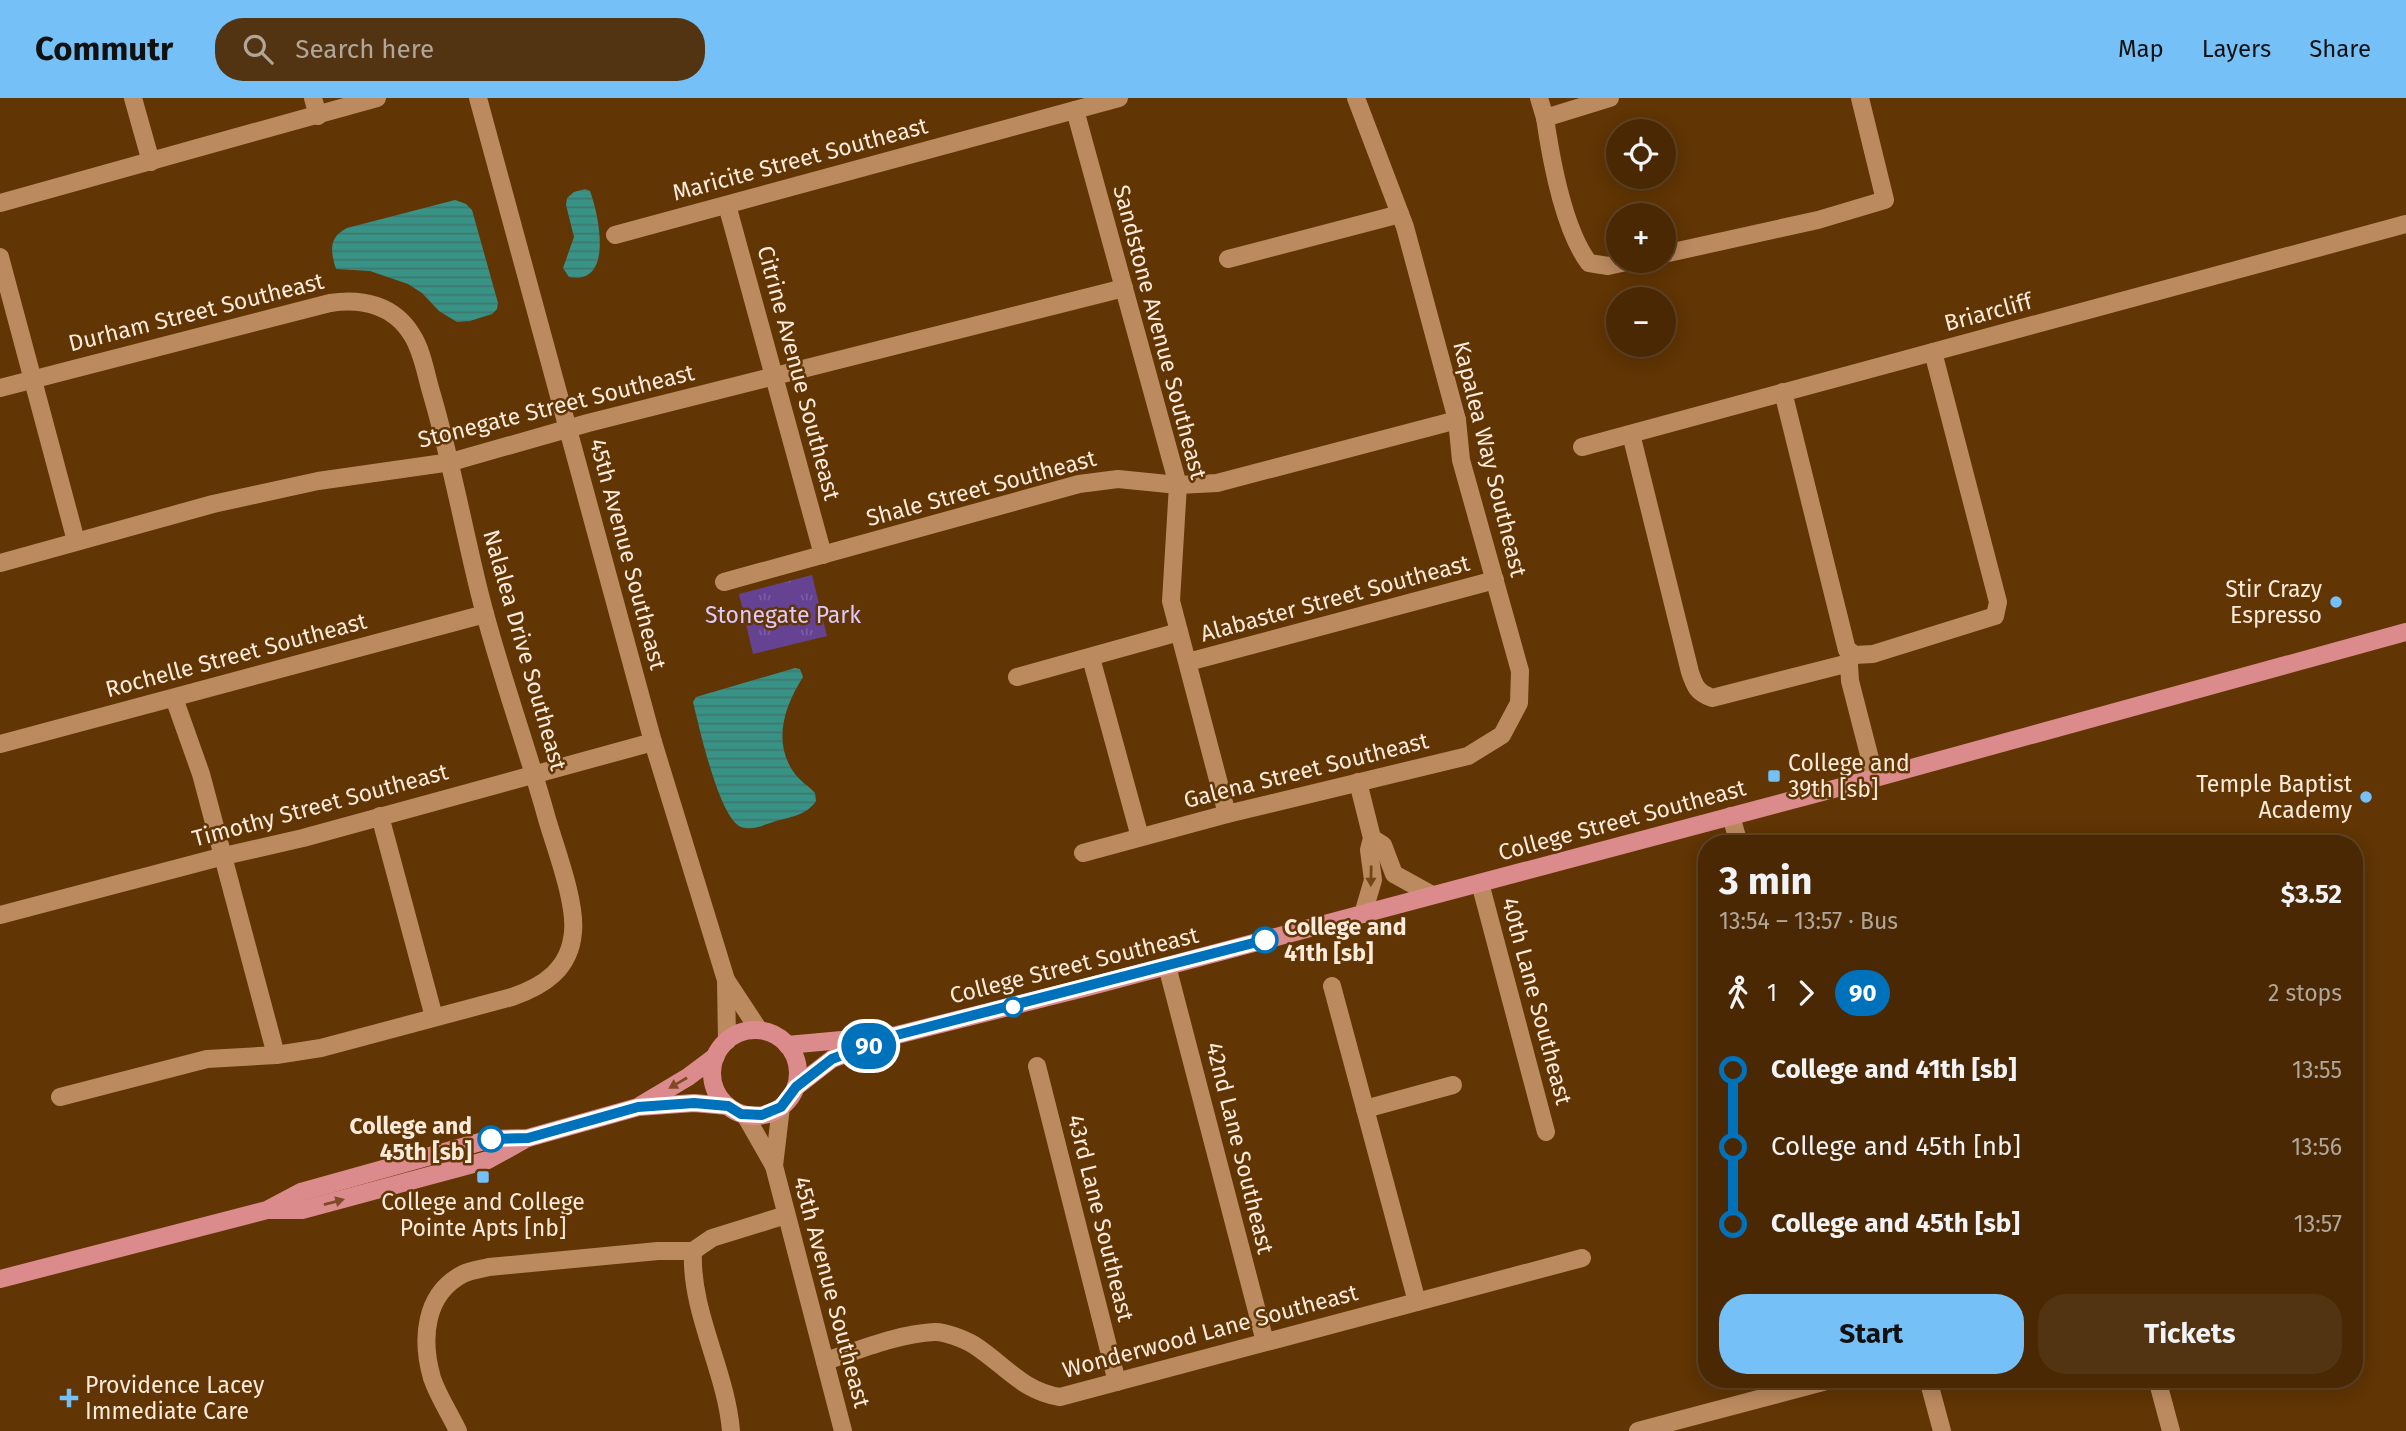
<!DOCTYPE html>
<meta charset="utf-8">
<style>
:root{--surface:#492803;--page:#533412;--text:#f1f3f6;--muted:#b1a69a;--line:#614425;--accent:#75c0f6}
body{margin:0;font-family:"Fira Sans",sans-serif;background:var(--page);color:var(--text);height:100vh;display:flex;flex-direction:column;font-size:26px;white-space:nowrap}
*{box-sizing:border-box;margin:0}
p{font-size:23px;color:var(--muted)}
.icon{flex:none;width:38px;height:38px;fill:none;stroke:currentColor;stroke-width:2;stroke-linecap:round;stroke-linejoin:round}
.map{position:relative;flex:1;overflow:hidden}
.side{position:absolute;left:1698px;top:737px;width:665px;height:553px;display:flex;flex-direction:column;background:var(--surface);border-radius:28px;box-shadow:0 4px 18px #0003,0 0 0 2px var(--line)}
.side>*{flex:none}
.badge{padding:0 14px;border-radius:23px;font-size:24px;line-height:46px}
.fabs{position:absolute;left:1606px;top:21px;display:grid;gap:14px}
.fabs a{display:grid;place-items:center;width:70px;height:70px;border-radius:50%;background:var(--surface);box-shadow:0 4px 18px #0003,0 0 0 2px var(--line);font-size:35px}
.map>.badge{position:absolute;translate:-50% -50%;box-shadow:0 0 0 4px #fff}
.legs{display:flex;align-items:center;gap:10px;height:77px;padding:0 21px;font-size:23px}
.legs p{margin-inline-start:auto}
.headline{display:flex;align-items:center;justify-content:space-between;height:119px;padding:0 21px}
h1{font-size:38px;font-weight:700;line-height:52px}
.primary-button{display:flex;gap:14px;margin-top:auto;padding:14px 21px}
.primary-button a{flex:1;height:80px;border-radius:28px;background:var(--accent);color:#111;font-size:28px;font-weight:700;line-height:80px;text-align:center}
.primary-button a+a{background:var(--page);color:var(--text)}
ul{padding:0 21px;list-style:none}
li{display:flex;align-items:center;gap:24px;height:77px;font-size:26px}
li i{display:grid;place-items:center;width:10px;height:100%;margin:0 9px;background:currentColor}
li i::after{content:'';width:18px;height:18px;margin:-9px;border:5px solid;border-radius:50%;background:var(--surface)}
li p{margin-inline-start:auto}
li:first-child i{background:linear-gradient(#0000 50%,currentColor 0)}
li:last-child i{background:linear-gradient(currentColor 50%,#0000 0)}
header{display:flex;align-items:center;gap:42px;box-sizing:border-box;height:98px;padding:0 35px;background:var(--accent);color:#111}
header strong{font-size:33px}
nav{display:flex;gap:38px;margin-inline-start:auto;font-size:24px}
.search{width:490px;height:63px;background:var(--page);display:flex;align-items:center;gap:18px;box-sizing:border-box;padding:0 24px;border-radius:28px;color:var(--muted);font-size:26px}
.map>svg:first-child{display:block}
.park{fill:url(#park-tufts)}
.water{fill:url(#water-rules)}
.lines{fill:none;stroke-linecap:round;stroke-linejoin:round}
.street{stroke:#bc8a5f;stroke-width:18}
.primary{stroke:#dc8b8c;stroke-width:18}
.oneway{fill:#734616}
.oneway2{fill:#804a26}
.line-1-casing{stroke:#fff;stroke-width:16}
.line-1{stroke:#0072bc;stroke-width:10}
.poi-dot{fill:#75c0f6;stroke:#613504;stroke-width:2.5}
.stop-1-dot{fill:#fff;stroke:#0072bc;stroke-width:3.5}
.labels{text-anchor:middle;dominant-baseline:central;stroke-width:5;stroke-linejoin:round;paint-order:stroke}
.street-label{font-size:23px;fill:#fbebdd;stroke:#613504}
.poi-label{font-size:23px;fill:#fbebdd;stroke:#613504;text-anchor:end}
.park-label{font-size:23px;fill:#dccafc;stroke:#613504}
.stop-label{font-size:23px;font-weight:bold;fill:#fbebdd;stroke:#613504;text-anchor:start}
</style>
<header>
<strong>Commutr</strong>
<div class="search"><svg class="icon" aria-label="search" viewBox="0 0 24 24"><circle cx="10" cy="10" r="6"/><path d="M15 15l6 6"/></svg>Search here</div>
<nav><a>Map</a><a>Layers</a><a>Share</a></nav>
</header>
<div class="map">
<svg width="2406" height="1333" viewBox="0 0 2406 1333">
<defs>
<pattern id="park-tufts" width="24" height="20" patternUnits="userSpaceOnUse" patternTransform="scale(1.75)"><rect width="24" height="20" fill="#654292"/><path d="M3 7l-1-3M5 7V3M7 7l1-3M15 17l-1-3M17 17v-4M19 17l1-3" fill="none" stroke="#7c5da1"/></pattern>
<pattern id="water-rules" width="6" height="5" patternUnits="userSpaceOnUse" patternTransform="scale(1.75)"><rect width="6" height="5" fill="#389386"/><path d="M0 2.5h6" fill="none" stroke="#3f786e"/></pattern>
</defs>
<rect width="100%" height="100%" fill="#613504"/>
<polygon class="park" points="812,477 827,538 753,556 739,496"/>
<g class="water">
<path d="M585 91 590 93C599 117 614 188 569 179L563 170 574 139 566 107 567 100 574 94Z"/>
<path d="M455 102 466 106 472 112 498 205 497 211 492 216 470 223 457 224 439 213 422 195 408 186 370 173 336 171C330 152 329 139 347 130Z"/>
<path d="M795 570 800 571 803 579C784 609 772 645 795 676 801 684 809 688 815 695L816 703C806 718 789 719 773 724 764 727 751 733 741 729 719 720 699 628 693 604L696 599Z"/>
</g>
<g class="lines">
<g class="street">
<polyline points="133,0 151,64"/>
<polyline points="313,0 318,18"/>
<polyline points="478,0 653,644 726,882 727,943"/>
<polyline points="1539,0 1545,20 1610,0"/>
<polyline points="1075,12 1178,387 1171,503 1227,716"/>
<path d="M1545 20C1551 61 1564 132 1589 165L1608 168 1631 163"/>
<polyline points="0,105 377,0"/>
<polyline points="727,107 823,457"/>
<polyline points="615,137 1119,0"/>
<polyline points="1664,156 1818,122 1885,102 1860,0"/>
<polyline points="0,159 76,443"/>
<polyline points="1228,161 1400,116"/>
<path d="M0 290 330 205C362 200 394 207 412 237 423 254 426 278 432 297 451 362 463 428 479 493 498 570 526 645 547 721 556 752 576 804 573 834 570 871 544 888 512 899L321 950 276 957 207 961 60 999"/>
<polyline points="1783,294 1847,552 1854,557 1873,556 1995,518 1998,504 1933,254"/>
<path d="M1631 336 1690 574C1695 589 1697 594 1712 600L1849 565"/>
<polyline points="1582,349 2406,126"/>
<polyline points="0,465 213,406 318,383 451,364 588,325 1124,190"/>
<polyline points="724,484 1079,386 1118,381 1178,387 1217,385 1457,322"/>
<polyline points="1851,554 1849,567 1850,583 1875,680"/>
<polyline points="1091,560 1140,739"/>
<polyline points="1188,564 1495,482"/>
<polyline points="1017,579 1179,534"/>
<polyline points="174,600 201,676 276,957"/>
<polyline points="0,646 485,516"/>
<polyline points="1358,684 1372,740 1369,752 1373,782 1363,816"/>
<polyline points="380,718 434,919"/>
<polyline points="1731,718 1739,746"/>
<polyline points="1372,740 1383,747 1394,776 1432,797"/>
<polyline points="1083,755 1227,716 1468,658 1502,637 1519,605 1520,573 1461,362 1457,322 1405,129 1356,0"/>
<polyline points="1480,785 1546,1034"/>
<polyline points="0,817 224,758 303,740 653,644"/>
<polyline points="1167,868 1265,1244"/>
<polyline points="726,882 759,932"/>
<polyline points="1332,888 1417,1204"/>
<polyline points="1037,968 1117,1284"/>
<polyline points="1365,1011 1453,987"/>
<polyline points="745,1017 774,1068 843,1333"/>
<polyline points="774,1068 781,1009"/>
<path d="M693 1153C690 1214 726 1272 731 1333"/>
<path d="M825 1263C860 1252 897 1236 934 1234 944 1233 966 1242 974 1247 1005 1267 1022 1293 1060 1299L1582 1160"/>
<polyline points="1928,1281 1942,1333"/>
<polyline points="2157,1281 2171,1333"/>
<path d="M458 1333C450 1316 438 1298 432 1280 421 1242 424 1196 463 1176 471 1172 481 1171 489 1169L658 1153H693L712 1140 786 1117"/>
<polyline points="1638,1333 1834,1281"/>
</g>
<g class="primary">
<circle cx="755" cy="975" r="43"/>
<polyline points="787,947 875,939"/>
<polyline points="796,989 832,961 889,939 1088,889 1875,680 2406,534"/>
<polyline points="641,1007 688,979 716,958"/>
<polyline points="270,1112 302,1112 488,1062 524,1042"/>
<polyline points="0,1181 267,1112 301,1094 491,1041 528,1040 638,1009 694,1005 728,1008"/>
</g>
</g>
<defs><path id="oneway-solid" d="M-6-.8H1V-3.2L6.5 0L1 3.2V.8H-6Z" transform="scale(1.75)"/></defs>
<use class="oneway" href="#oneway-solid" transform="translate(1371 778) rotate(91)"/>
<g class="oneway2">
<use href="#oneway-solid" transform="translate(678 985) rotate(150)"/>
<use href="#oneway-solid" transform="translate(334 1104) rotate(-15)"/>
</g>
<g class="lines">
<g class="line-1-casing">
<polyline id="line-1" points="491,1041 528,1040 638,1009 694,1005 728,1008 741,1016 762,1017 781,1009 796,989 832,961 889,939 1265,842"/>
</g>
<use href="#line-1" class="line-1"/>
</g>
<g class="poi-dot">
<circle cx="2336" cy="504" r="7"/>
<rect x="1767" y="671" width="14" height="14" rx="3.5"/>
<circle cx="2366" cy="699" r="7"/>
<rect x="476" y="1072" width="14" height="14" rx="3.5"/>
<path d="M65.5 1289.5h7v7h7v7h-7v7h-7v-7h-7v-7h7z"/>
</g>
<g class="stop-1-dot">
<circle cx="1265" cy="842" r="12"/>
<circle cx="1013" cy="909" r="9"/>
<circle cx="491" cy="1041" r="12"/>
</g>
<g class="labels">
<g class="street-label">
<text transform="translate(800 61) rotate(-15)">Maricite Street Southeast</text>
<text transform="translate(196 214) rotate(-14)">Durham Street Southeast</text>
<text transform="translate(1988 214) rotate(-15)">Briarcliff</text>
<text transform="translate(1160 234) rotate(75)">Sandstone Avenue Southeast</text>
<text transform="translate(799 275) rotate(75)">Citrine Avenue Southeast</text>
<text transform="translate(556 308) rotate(-14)">Stonegate Street Southeast</text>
<text transform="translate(1490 361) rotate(76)">Kapalea Way Southeast</text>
<text transform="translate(981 390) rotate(-15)">Shale Street Southeast</text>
<text transform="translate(628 456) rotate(75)">45th Avenue Southeast</text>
<text transform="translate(1335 500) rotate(-15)">Alabaster Street Southeast</text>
<text transform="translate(525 552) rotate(74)">Nalalea Drive Southeast</text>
<text transform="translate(236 557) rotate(-15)">Rochelle Street Southeast</text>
<text transform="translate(1306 672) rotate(-14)">Galena Street Southeast</text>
<text transform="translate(320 707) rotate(-15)">Timothy Street Southeast</text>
<text transform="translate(1622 722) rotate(-15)">College Street Southeast</text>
<text transform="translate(1074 867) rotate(-14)">College Street Southeast</text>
<text transform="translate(1537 903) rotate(75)">40th Lane Southeast</text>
<text transform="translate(1240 1050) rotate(76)">42nd Lane Southeast</text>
<text transform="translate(1101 1120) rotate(76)">43rd Lane Southeast</text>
<text transform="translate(832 1194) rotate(75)">45th Avenue Southeast</text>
<text transform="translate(1210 1233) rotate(-15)">Wonderwood Lane Southeast</text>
</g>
<g class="poi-label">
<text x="2322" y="491">Stir Crazy<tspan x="2322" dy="26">Espresso</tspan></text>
<text x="1788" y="665" text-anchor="start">College and<tspan x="1788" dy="26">39th [sb]</tspan></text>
<text x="2352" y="686">Temple Baptist<tspan x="2352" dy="26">Academy</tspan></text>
<text x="483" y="1104" text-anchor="middle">College and College<tspan x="483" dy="26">Pointe Apts [nb]</tspan></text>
<text x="85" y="1287" text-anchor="start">Providence Lacey<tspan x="85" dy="26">Immediate Care</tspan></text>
</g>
<g class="park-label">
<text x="783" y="517">Stonegate Park</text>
</g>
<g class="stop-label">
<text x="1284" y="829">College and<tspan x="1284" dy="26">41th [sb]</tspan></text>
<text x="472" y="1028" text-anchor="end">College and<tspan x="472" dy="26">45th [sb]</tspan></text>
</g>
</g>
</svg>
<div class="fabs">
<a><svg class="icon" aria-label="locate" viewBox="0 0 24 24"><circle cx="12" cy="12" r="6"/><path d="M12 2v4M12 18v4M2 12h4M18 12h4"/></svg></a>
<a>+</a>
<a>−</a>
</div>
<b class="badge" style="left:869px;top:948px;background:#0072bc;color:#fff">90</b>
<section class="side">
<div class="headline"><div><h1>3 min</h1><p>13:54 – 13:57 · Bus</p></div><b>$3.52</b></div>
<div class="legs"><svg class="icon" aria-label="walk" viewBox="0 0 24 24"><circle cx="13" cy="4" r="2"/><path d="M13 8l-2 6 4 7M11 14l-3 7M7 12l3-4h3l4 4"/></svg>1<svg class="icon" aria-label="forward" viewBox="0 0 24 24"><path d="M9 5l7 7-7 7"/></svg><b class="badge" style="background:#0072bc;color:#fff">90</b><p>2 stops</p></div>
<ul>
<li><i style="color:#0072bc"></i><b>College and 41th [sb]</b><p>13:55</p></li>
<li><i style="color:#0072bc"></i><span>College and 45th [nb]</span><p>13:56</p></li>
<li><i style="color:#0072bc"></i><b>College and 45th [sb]</b><p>13:57</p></li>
</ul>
<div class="primary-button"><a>Start</a><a>Tickets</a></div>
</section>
</div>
